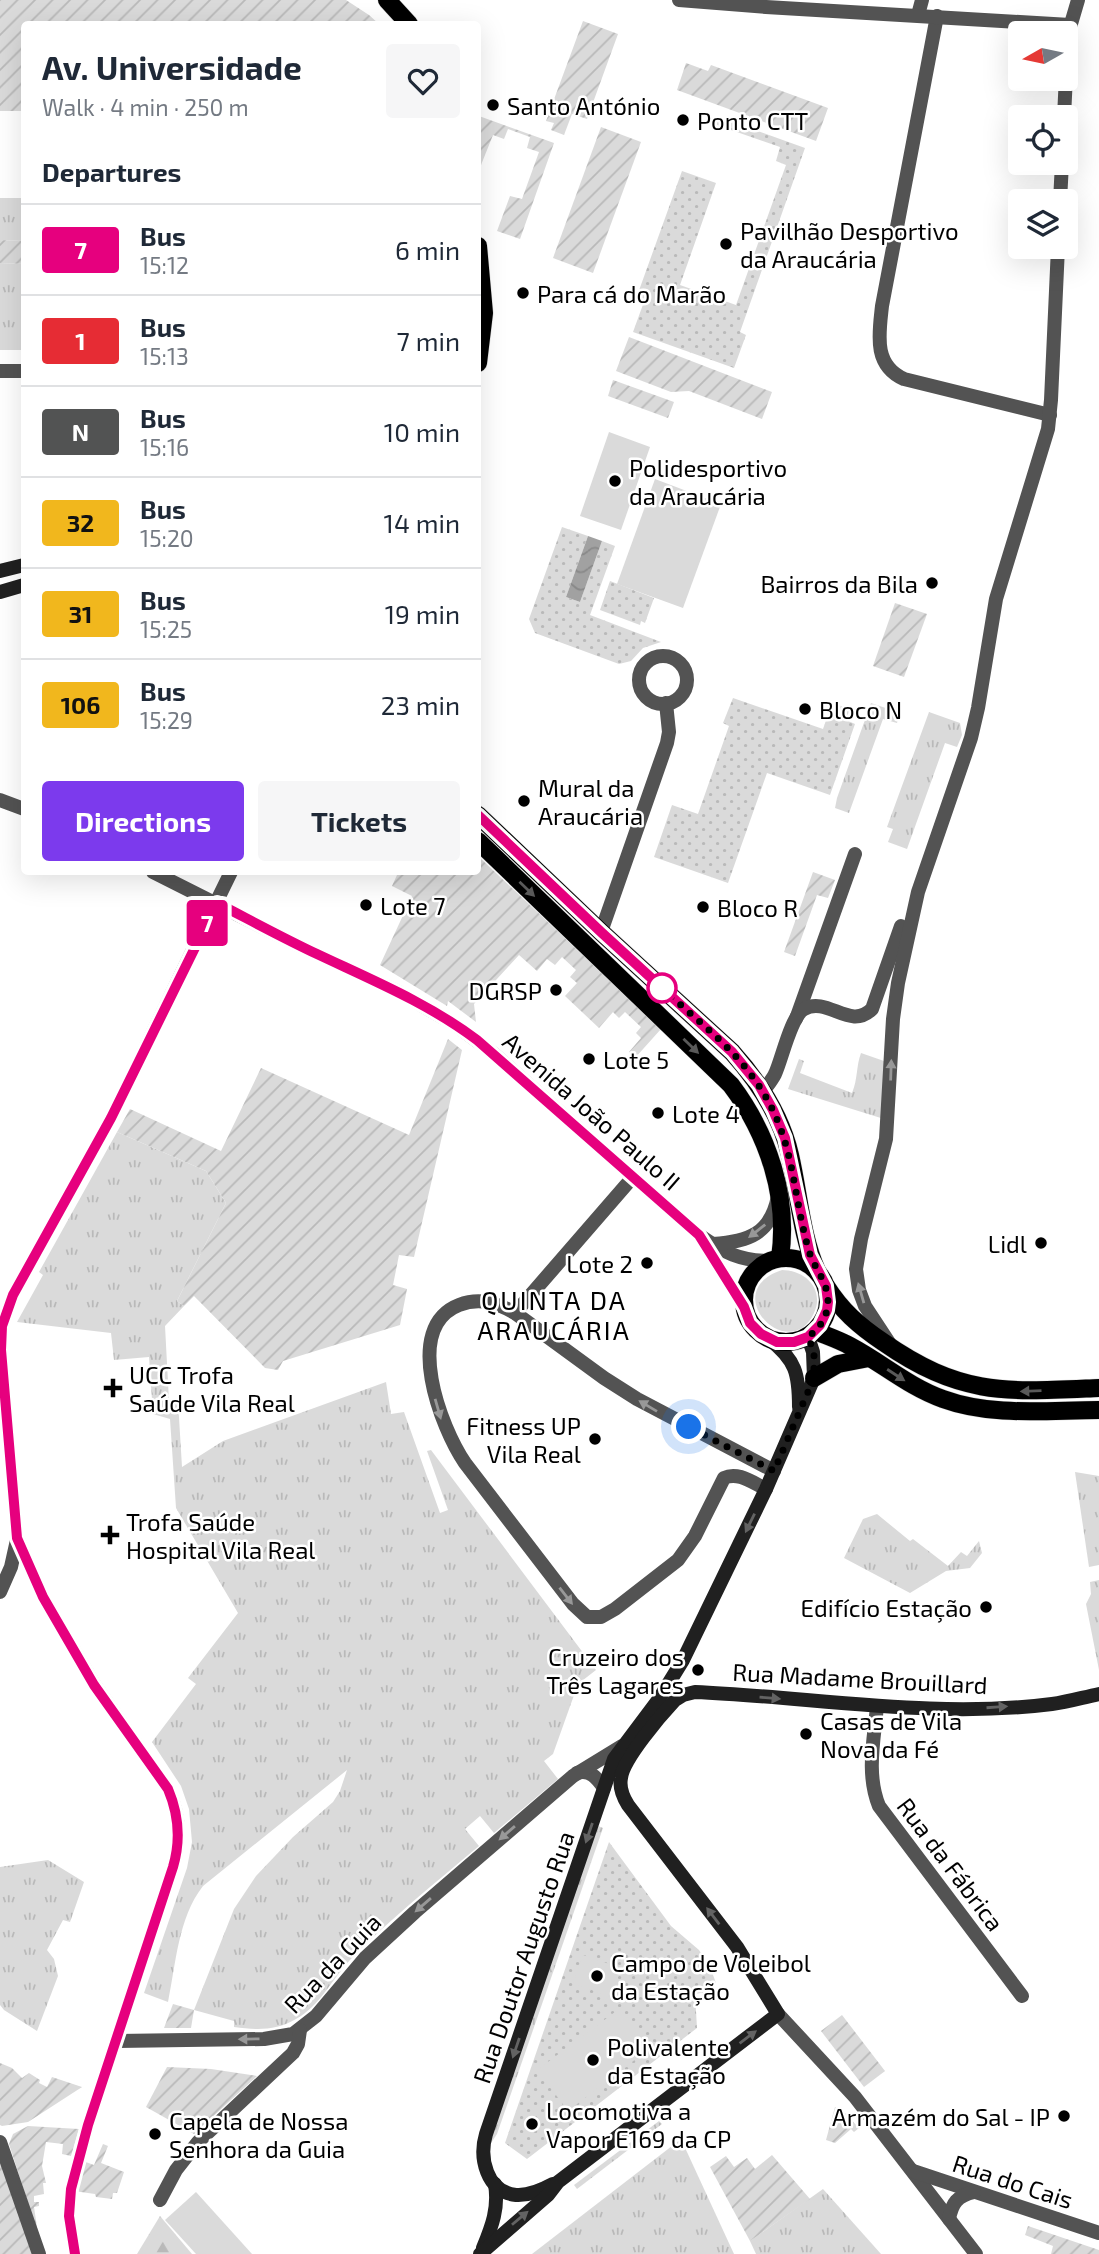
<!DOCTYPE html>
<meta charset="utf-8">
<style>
:root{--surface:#fff;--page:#f6f6f7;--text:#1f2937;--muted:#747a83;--line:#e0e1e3;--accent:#7c3aed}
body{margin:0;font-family:"Exo 2",sans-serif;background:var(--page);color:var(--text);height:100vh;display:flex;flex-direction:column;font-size:26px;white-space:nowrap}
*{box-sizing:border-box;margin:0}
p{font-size:23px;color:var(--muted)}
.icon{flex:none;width:38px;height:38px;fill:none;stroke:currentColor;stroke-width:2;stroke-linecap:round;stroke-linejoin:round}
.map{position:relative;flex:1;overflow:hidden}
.side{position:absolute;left:21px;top:21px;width:460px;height:854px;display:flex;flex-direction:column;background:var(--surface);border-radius:7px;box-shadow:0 7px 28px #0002}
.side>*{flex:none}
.badge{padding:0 14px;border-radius:5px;font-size:24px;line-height:46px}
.needle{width:46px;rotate:261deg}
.tools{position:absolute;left:1008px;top:21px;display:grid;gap:14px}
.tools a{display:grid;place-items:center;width:70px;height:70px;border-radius:7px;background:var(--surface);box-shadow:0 7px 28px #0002;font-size:35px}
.you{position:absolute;width:35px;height:35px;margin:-18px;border:5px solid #fff;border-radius:50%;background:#1a73e8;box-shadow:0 0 0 10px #1a73e833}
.map>.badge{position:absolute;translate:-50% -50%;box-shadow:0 0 0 4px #fff}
h2{padding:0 21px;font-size:26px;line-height:63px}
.round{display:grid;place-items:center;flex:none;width:74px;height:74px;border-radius:7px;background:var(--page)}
.headline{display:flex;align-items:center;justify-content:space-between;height:119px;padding:0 21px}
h1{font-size:33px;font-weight:700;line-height:52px}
.button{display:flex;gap:14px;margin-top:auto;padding:14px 21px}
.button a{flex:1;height:80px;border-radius:7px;background:var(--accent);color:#fff;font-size:28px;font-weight:700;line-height:80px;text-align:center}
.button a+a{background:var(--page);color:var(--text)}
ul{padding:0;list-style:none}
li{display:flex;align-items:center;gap:21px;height:91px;padding:0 21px;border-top:2px solid var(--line)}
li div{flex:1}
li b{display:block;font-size:26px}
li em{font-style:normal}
li .badge{min-width:77px;font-weight:700;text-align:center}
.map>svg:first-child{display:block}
.grass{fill:url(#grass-tufts)}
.forest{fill:url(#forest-firs)}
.park{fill:url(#park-dots)}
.garden{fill:url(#garden-furrows)}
.pitch{fill:#dadada}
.water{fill:url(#water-waves)}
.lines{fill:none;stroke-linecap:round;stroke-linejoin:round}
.primary-casing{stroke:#dbdbdb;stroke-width:19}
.minor{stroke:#535353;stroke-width:14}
.tertiary{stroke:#535353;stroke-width:14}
.secondary{stroke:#202020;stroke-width:14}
.primary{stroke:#000;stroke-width:18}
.oneway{fill:#595959}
.oneway2{fill:#989898}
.oneway3{fill:#636363}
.line-casing{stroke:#fff;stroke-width:16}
.line{stroke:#e6007e;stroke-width:10}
.walk{stroke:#000;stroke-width:7;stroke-dasharray:0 12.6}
.poi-dot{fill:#000;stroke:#fff;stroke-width:2.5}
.stop-dot{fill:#fff;stroke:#e6007e;stroke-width:3.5}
.labels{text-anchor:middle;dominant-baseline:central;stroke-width:5;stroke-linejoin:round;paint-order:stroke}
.poi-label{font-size:24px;fill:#000;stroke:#fff;text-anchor:start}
.street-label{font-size:24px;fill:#000;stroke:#fff}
.neighbourhood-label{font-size:26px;letter-spacing:2px;fill:#000;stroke:#fff}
</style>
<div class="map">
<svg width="1099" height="2254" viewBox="0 0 1099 2254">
<defs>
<pattern id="grass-tufts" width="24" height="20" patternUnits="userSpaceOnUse" patternTransform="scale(1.75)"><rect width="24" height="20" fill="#dadada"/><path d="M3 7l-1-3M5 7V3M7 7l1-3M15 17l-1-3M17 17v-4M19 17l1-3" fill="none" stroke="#b9b9b9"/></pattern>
<pattern id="forest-firs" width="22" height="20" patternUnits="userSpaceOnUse" patternTransform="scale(1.75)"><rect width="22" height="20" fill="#dadada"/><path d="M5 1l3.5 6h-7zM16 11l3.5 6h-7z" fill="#b9b9b9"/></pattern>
<pattern id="park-dots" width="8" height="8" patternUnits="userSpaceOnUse" patternTransform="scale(1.75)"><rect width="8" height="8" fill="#dadada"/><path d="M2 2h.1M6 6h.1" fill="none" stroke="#b9b9b9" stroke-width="1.8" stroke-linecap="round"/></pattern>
<pattern id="garden-furrows" width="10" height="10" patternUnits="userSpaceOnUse" patternTransform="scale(1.75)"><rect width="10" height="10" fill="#dadada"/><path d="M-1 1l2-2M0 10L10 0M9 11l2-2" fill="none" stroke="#b9b9b9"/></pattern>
<pattern id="water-waves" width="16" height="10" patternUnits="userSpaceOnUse" patternTransform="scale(1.75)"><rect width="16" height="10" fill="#a1a1a1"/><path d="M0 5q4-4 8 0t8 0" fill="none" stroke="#898989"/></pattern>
</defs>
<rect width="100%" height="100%" fill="#fff"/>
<g class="grass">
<polygon points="0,198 24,198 24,241 0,240"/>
<polygon points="0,263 24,264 24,350 0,350"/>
<polygon points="871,703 900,713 897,723 883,719 849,813 835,808 837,798"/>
<polygon points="929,712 960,723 962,735 957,747 945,743 907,849 888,842 893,829 887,827"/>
<path d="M861 1053 884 1061V1119L788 1089 799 1059 804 1061 800 1073 852 1093C858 1079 856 1066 861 1053Z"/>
<path d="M117 1132 206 1171 226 1203 177 1301 184 1306 165 1326 169 1401H178L182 1467 223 1441 386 1382 391 1414 404 1412 440 1513 448 1510 427 1451 431 1450 596 1670 578 1684 553 1754 544 1761 558 1779 494 1833 480 1816 465 1829 479 1846C435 1883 390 1919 350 1960 332 1979 320 2006 296 2019 276 2031 256 2030 234 2027V2021L194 2010 234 1909 256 1876 293 1837 333 1802 340 1791 347 1770 203 1886C178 1918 176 1964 168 2002L144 1993 187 1868 192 1842 189 1809 181 1786 152 1742 196 1684 188 1678 238 1613 176 1508 170 1419 153 1414 149 1357 114 1360 111 1333 17 1322 43 1275 39 1272Z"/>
<path d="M782 1270C805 1270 825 1289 814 1313 790 1366 716 1292 782 1270Z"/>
<polygon points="1075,1472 1099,1476 1099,1565 1089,1567"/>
<polygon points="877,1514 910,1541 913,1539 948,1566 961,1552 967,1556 979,1541 982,1553 970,1568 946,1571 910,1593 844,1558 863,1519"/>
<polygon points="1099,1580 1099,1670 1086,1604 1091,1594 1090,1582"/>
<polygon points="598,1826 603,1828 497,2134 491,2143 491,2137"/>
<polygon points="48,1860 84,1882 70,1922 63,1920 47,1950 54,1959 58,1976 37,2031 4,2010 0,2005 0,1867"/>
<polygon points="659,2121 662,2124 577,2189 574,2185"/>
<polygon points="681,2139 734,2254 532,2254"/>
<polygon points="823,2189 881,2254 756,2254 750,2241"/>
</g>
<polygon class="forest" points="160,2216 192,2254 137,2254"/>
<g class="park">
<polygon points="716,116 805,148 740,332 746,335 734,368 633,332 645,299 637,296 682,171 716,183 680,285 736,305 786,165 776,161 780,147 714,124"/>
<polygon points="562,527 588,536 566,597 580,602 602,541 615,546 590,615 661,642 643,648 631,661 619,664 535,633 529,619"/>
<polygon points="610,581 654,598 645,623 641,621 640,625 600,610"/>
<polygon points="733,698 823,729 832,703 850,709 846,720 855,724 830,795 767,773 728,883 654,857 672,805 698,814 729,726 723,723"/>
<polygon points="609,1842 671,1926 699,1950 710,1967 716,1983 706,1992 695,1994 697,2028 527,2159 505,2143"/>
</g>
<g class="garden">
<polygon points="0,0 346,0 369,15 379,24 24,24 24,111 0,111"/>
<polygon points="583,21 618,34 587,119 572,114 564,135 551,130 554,123 546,121"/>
<polygon points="686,63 708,71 711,65 828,108 816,141 677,90"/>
<polygon points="479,116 554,143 520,239 497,231 510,196 522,199 539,152 527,148 530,137 508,129 504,139 493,135 481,165 478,152"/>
<polygon points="601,127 641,142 593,273 553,258"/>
<polygon points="0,240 24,241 24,264 0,263"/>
<polygon points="629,337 772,392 762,419 689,391 671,392 616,371"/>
<polygon points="613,380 674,402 668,418 608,396"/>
<polygon points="895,603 927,614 904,677 873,666"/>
<polygon points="478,856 661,1029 635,1058 629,1052 641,1038 636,1033 641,1027 625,1012 619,1018 613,1012 599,1028 565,996 577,983 570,977 576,970 562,957 555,965 547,959 537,971 519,955 474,1004 476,1022 448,1001 447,1006 380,965 412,896 392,886 397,875 389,872 478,872"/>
<polygon points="813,872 835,880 828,898 817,895 795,956 784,952"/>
<polygon points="448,1039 462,1050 414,1257 399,1255 393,1285 407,1289 400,1325 283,1361 278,1370 265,1368 194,1296 184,1306 177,1301 226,1203 206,1171 117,1132 130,1109 221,1151 261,1068 409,1135"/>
<polygon points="173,2004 194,2010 191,2028 164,2028"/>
<polygon points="842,2015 885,2071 864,2087 821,2031"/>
<polygon points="0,2063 12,2068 22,2078 29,2073 40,2080 39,2083 47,2087 52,2077 82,2087 28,2122 2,2126 0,2125"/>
<polygon points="167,2067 211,2069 257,2076 194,2134 146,2107"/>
<polygon points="835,2107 844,2112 859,2128 854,2132 851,2129 835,2143 826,2140"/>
<polygon points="28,2126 79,2129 71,2156 62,2154 63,2144 46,2142 42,2166 46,2183 43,2183 44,2194 34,2196 34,2202 39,2202 39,2206 34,2207 38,2234 9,2144 13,2134"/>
<polygon points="103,2144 108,2146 101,2163 124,2172 117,2193 113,2193 112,2199 96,2197 95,2194 74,2191 83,2161 94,2165"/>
<polygon points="0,2154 33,2254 0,2254"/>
<polygon points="772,2155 810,2199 750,2241 710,2167 726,2156 734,2167 747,2158 755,2169"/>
<polygon points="1028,2226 1099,2250 1099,2254 1051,2254 1053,2246 1025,2235"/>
</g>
<g class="pitch">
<polygon points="609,432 650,447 621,530 580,516"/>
<polygon points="655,479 721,504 683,608 617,584"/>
<polygon points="583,1955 621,1968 611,1997 573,1983"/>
<polygon points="619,2009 649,2049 568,2111 537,2070"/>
<polygon points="196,2192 252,2254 196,2254 165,2220"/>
</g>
<polygon class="water" points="588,536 602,541 580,602 566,597"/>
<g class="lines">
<g class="primary-casing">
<g id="primary">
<polyline points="387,0 409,24"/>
<polyline points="478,246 484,313 478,363"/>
<path d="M478 815 601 932 732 1052C759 1082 781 1116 790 1155 799 1194 801 1235 817 1271"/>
<path d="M478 841 731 1085C768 1134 789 1197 780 1258"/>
<circle cx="786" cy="1300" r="42"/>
<path d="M826 1286C841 1310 859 1326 883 1342 962 1397 1007 1392 1099 1388"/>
<path d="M815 1331C827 1336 839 1340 850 1346 882 1363 909 1387 943 1399 992 1417 1048 1410 1099 1410"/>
<polyline points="814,1378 838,1364 869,1358"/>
</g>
</g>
<g class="minor">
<polyline points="918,15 922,0"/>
<path d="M937 16 882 306C879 334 873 365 904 379L1050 415"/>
<polyline points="0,371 24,371"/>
<circle cx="663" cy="680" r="24"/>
<polyline points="601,932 667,743 669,732 666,703"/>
<polyline points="796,1019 855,854"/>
<polyline points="515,1313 633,1177"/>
<path d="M766 1489C753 1483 738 1471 724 1478L695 1536 678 1560 615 1609 601 1617H587L573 1604 465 1463C441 1428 402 1327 459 1305 480 1297 497 1303 515 1313L604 1378 637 1399 774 1471"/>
<polyline points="0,1592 11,1567 17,1540"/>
<path d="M877 1706C874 1740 866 1774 879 1806L1022 1996"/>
<path d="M577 1773C590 1769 597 1778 604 1788"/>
<polyline points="778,2014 855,2097 976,2254"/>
<polyline points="117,2041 264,2039 293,2034 316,2016 365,1958 415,1912 573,1776 622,1746"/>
<polyline points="0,2142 39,2254"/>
<polyline points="913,2171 1099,2233"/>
<polyline points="160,2200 176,2170 198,2142 293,2053 298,2044 300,2030"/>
<path d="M949 2219C952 2203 957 2196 974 2192"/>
<path d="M75 2254 69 2216 71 2189 88 2125 173 1867C181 1840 180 1815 168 1789L94 1684 43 1597 17 1537 1 1350 2 1326 13 1295 111 1118 231 872"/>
</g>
<g class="tertiary">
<polyline points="679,0 766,7 1070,25"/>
<polyline points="1064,117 1068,34 1078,0"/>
<polyline points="1060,201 1062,163"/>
<polyline points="0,800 24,809"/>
<path d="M153 872 302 947 397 991 454 1024 493 1053 699 1235C725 1253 739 1261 772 1261"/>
<path d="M763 1092C767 1086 772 1080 775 1074 782 1059 791 1016 804 1009 828 996 850 1031 872 1009L901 926"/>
<polyline points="704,1242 744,1307"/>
<path d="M713 1244C748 1242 771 1234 778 1196"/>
<polyline points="890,1344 865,1306 859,1290 856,1269 861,1239 886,1139 893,1019 898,983 918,892 971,738 978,708 996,599 1048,429 1051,400 1058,247"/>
</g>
<g class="secondary">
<polyline points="0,571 24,565"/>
<polyline points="0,592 24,585"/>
<path d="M769 1339C796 1360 799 1374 799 1407"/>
<path d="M553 2184C542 2190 529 2196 516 2195 486 2192 479 2157 486 2134L614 1759 659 1699 683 1660 766 1489 814 1378 813 1352 808 1337"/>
<path d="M483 2248C492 2226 499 2208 495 2184"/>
<path d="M480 2254 548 2195 558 2182 778 2014 737 1947 628 1805C623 1797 619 1788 621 1778 623 1759 661 1715 675 1700L683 1695 695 1692C813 1697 934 1719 1052 1704 1068 1702 1084 1697 1099 1694"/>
</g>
<use href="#primary" class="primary"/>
</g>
<defs><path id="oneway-solid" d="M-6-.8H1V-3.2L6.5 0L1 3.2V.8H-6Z" transform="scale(1.75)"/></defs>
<g class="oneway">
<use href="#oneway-solid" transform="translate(527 889) rotate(44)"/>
<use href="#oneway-solid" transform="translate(691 1046) rotate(44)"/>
<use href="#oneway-solid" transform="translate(896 1375) rotate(33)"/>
<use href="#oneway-solid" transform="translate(1031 1391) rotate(178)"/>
</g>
<g class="oneway2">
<use href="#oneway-solid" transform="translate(891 1070) rotate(-88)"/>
<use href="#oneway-solid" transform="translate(757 1231) rotate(142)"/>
<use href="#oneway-solid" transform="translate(861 1293) rotate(-106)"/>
<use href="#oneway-solid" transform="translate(648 1406) rotate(-149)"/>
<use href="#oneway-solid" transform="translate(438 1409) rotate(74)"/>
<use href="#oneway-solid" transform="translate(566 1596) rotate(52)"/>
<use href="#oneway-solid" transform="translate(507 1833) rotate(139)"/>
<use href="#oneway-solid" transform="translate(423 1905) rotate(139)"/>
<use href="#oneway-solid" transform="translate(249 2039) rotate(179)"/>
</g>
<g class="oneway3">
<use href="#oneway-solid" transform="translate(750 1523) rotate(116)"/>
<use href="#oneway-solid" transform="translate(770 1698) rotate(5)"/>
<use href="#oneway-solid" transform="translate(997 1707) rotate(-4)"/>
<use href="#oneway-solid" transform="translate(589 1833) rotate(109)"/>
<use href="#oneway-solid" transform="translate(713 1916) rotate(-127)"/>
<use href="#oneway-solid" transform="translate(748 2037) rotate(-37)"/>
<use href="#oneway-solid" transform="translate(516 2048) rotate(109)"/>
<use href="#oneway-solid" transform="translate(520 2218) rotate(-40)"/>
</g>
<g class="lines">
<g class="line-casing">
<path id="line" d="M75 2254 69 2216 71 2189 88 2125 173 1867C181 1840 179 1815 168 1789L94 1685 43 1597 17 1538 1 1350 2 1326 13 1295 111 1118 217 903C250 920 283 938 317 954 372 980 428 1003 477 1040L699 1235 744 1307 750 1323 761 1334 777 1342H794L808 1337 820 1325 827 1310 828 1302 826 1286 810 1255 785 1138 773 1110 759 1085 732 1052 601 932 478 815"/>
</g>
<use href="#line" class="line"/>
<path class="walk" d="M662 988C694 1018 732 1046 757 1083 796 1140 791 1189 809 1251 814 1268 828 1282 828 1301 828 1316 820 1328 808 1337L814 1352V1378L774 1471 689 1427"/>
</g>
<g class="poi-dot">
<circle cx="493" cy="105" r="7"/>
<circle cx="683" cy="120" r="7"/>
<circle cx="726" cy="244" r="7"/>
<circle cx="523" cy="293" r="7"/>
<circle cx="615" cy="481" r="7"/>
<circle cx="932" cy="583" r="7"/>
<circle cx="805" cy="709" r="7"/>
<circle cx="524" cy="801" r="7"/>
<circle cx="366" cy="905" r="7"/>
<circle cx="703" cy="907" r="7"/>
<circle cx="556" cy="990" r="7"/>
<circle cx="589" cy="1059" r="7"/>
<circle cx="658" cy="1113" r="7"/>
<circle cx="1041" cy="1243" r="7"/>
<circle cx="647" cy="1263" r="7"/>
<path d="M109.5 1377.5h7v7h7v7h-7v7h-7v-7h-7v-7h7z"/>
<circle cx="595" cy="1439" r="7"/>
<path d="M106.5 1524.5h7v7h7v7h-7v7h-7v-7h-7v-7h7z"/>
<circle cx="986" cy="1607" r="7"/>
<circle cx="698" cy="1670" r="7"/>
<circle cx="806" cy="1734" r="7"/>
<circle cx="597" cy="1976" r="7"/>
<circle cx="593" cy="2060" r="7"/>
<circle cx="1064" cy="2116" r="7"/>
<circle cx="532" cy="2124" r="7"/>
<circle cx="155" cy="2134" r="7"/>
</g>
<circle class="stop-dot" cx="662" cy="988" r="14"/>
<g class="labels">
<g class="poi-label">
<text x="507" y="105">Santo António</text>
<text x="697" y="120">Ponto CTT</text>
<text x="740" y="230">Pavilhão Desportivo<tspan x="740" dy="28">da Araucária</tspan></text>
<text x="537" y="293">Para cá do Marão</text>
<text x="629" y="467">Polidesportivo<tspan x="629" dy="28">da Araucária</tspan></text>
<text x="918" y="583" text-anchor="end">Bairros da Bila</text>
<text x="819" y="709">Bloco N</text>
<text x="538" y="787">Mural da<tspan x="538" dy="28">Araucária</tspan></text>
<text x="380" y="905">Lote 7</text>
<text x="717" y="907">Bloco R</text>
<text x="542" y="990" text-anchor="end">DGRSP</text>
<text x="603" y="1059">Lote 5</text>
<text x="672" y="1113">Lote 4</text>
<text x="1027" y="1243" text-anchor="end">Lidl</text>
<text x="633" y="1263" text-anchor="end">Lote 2</text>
<text x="129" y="1374">UCC Trofa<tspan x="129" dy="28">Saúde Vila Real</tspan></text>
<text x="581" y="1425" text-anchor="end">Fitness UP<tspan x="581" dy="28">Vila Real</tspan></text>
<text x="126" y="1521">Trofa Saúde<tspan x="126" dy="28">Hospital Vila Real</tspan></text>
<text x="972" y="1607" text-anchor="end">Edifício Estação</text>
<text x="684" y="1656" text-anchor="end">Cruzeiro dos<tspan x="684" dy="28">Três Lagares</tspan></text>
<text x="820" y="1720">Casas de Vila<tspan x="820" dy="28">Nova da Fé</tspan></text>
<text x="611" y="1962">Campo de Voleibol<tspan x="611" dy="28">da Estação</tspan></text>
<text x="607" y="2046">Polivalente<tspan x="607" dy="28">da Estação</tspan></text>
<text x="546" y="2110">Locomotiva a<tspan x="546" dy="28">Vapor E169 da CP</tspan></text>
<text x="1050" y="2116" text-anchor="end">Armazém do Sal - IP</text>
<text x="169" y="2120">Capela de Nossa<tspan x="169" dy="28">Senhora da Guia</tspan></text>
</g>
<g class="street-label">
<text transform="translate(592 1111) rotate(41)">Avenida João Paulo II</text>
<text transform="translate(860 1678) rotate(3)">Rua Madame Brouillard</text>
<text transform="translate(951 1864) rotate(53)">Rua da Fábrica</text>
<text transform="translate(523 1957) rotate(-71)">Rua Doutor Augusto Rua</text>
<text transform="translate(332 1963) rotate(-46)">Rua da Guia</text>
<text transform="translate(1013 2181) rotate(18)">Rua do Cais</text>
</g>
<g class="neighbourhood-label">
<text x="554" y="1299">QUINTA DA<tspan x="554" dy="30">ARAUCÁRIA</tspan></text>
</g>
</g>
</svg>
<div class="tools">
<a><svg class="needle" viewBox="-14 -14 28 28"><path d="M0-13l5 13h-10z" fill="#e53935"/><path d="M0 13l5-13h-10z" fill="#747a83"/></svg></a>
<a><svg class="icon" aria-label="locate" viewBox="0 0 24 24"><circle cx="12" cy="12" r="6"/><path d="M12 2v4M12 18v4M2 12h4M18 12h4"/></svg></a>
<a><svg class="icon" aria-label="layers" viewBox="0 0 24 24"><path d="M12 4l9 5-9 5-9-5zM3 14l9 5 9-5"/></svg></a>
</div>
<div class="you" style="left:689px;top:1427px"></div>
<b class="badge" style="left:207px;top:923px;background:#e6007e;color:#fff">7</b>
<section class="side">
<div class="headline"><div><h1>Av. Universidade</h1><p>Walk · 4 min · 250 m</p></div><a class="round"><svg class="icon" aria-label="heart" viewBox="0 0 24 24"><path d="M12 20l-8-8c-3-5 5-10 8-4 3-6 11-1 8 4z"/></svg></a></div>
<h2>Departures</h2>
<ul>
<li><span class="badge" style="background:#e6007e;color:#fff">7</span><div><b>Bus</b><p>15:12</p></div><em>6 min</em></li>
<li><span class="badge" style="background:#e62c34;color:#fff">1</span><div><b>Bus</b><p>15:13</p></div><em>7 min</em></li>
<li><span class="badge" style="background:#525353;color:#fff">N</span><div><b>Bus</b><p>15:16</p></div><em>10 min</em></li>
<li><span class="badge" style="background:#f1b71d;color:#111">32</span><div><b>Bus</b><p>15:20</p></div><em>14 min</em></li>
<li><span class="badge" style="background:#f1b71d;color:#111">31</span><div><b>Bus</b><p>15:25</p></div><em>19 min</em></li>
<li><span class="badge" style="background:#f1b71d;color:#111">106</span><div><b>Bus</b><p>15:29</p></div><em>23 min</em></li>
</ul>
<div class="button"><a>Directions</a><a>Tickets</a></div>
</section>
</div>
